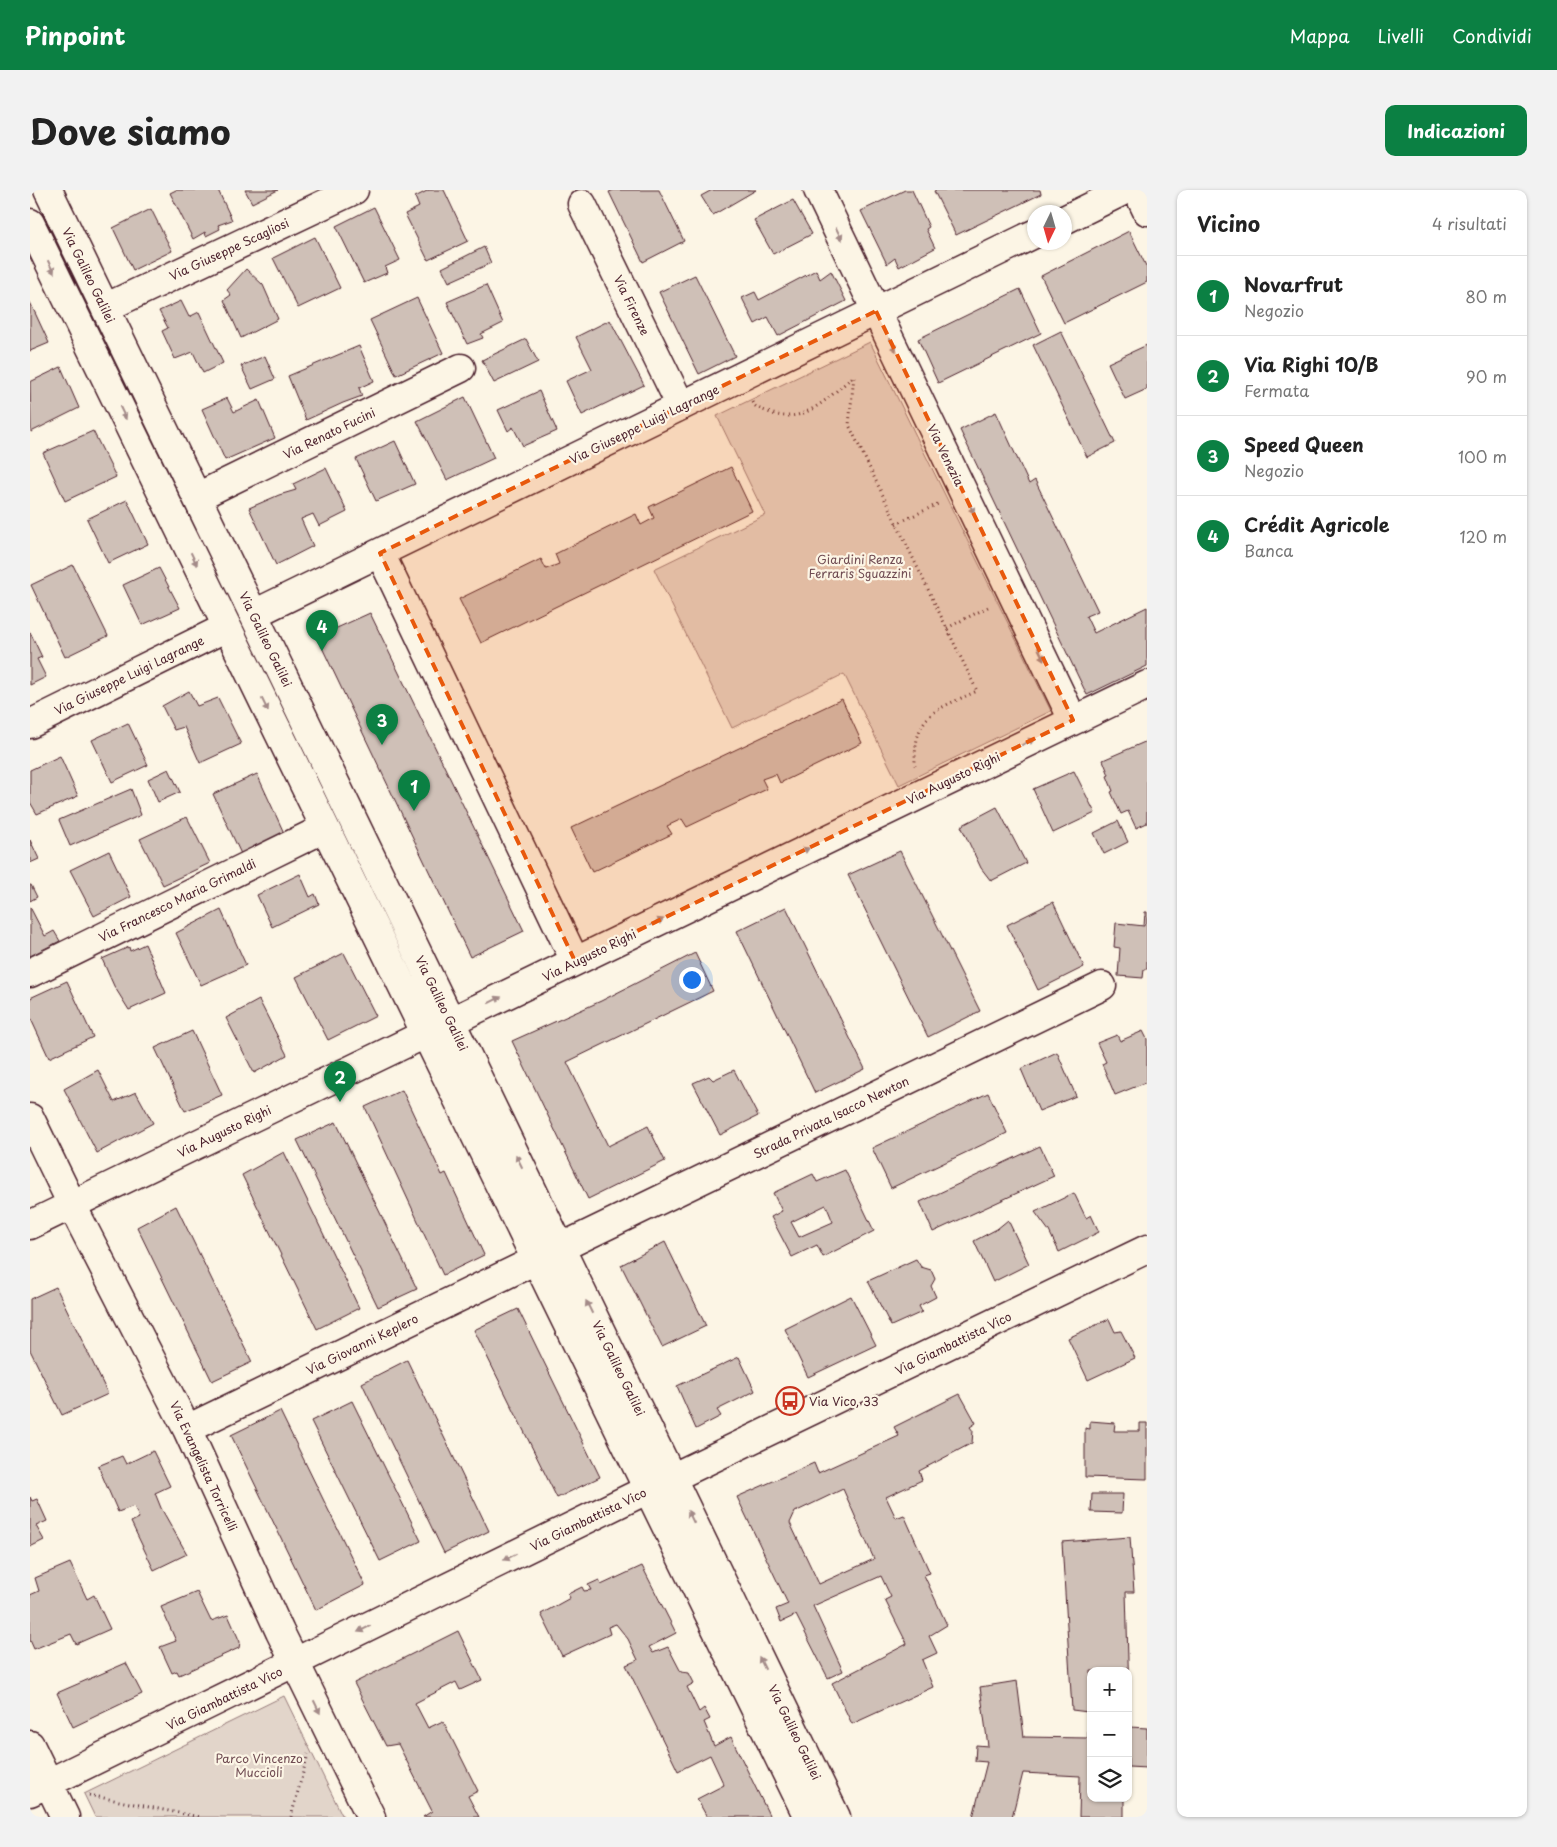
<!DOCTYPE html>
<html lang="it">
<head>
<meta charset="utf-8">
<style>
	:root { --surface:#fff; --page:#f2f2f2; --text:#222; --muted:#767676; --line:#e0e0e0; --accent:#0b8043 }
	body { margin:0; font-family:"Playpen Sans",sans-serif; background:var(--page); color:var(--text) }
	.controls { position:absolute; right:15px; bottom:15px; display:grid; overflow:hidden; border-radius:10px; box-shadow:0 1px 4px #0004 }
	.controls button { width:45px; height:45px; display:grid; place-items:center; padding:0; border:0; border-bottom:1px solid var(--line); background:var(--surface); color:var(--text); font:25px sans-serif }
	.compass { position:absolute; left:997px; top:15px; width:45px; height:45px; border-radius:50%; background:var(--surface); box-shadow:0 1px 4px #0004; rotate:185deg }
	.you { position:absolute; left:661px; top:789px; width:18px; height:18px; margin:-12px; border:4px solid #fff; border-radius:50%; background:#1a73e8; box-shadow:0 0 0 8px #1a73e833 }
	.badge { display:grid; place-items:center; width:32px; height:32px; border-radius:50%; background:var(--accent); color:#fff; font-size:16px; font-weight:700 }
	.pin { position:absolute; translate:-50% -41px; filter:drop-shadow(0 1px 2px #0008) }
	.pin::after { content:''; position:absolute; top:26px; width:18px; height:15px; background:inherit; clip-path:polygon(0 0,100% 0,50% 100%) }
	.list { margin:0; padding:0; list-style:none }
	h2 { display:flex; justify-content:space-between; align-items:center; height:65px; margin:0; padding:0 20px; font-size:21px }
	h2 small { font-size:16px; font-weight:400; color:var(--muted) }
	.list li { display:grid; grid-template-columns:32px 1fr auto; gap:15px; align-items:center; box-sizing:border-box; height:80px; padding:0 20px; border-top:1px solid var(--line) }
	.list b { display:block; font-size:19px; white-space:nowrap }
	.list p { margin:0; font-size:16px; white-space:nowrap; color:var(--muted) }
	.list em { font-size:16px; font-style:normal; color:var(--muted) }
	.icon { flex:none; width:28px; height:28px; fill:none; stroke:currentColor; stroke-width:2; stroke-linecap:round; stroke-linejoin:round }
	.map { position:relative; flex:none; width:1117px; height:1627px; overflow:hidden; border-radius:10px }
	header { display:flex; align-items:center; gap:30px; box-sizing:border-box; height:70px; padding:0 25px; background:var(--accent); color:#fff }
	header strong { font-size:24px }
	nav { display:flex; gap:28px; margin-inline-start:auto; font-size:18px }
	.intro { display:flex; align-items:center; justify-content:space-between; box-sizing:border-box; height:120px; padding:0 30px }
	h1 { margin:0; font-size:35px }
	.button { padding:12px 22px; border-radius:10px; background:var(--accent); color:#fff; font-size:18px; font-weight:700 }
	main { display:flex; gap:30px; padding:0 30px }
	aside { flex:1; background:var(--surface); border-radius:10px; box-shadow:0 1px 4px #0004 }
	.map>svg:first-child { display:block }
</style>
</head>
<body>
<header>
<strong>Pinpoint</strong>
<nav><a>Mappa</a><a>Livelli</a><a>Condividi</a></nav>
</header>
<div class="intro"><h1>Dove siamo</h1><a class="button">Indicazioni</a></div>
<main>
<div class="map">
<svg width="1117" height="1627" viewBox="0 0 1117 1627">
	<rect width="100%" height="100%" fill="#fcf5e5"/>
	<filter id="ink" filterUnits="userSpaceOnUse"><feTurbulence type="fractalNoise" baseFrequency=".02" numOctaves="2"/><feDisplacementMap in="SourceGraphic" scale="10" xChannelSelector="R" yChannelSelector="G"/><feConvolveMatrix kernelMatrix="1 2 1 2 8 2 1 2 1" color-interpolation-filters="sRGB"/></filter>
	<g filter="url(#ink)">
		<path fill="#e2d5ca" stroke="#967a7a" d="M840,152L1021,521L869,595L814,484L702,538L624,379L735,325L687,226Z
			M254,1506L313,1627H65L54,1604Z"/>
		<path fill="#cfc0b7" stroke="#4a1f2b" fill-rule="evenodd" d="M146,0H188L202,30L188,35L190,39L176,46L175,42L163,49L140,3Z
			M215,0H248L222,13Z
			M399,0H414L438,51L398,70L375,24L389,17L385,7Z
			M584,0H629L654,51L613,72L579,2Z
			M682,0H726L683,25L671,6Z
			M875,0H882L899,37L896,39L905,58L869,77L865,68L857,74L831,21Z
			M906,0H1010L1011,4L926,45L904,1Z
			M763,10L782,44L743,64L724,30Z
			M344,17L370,70L355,77L357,83L334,93L306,36Z
			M121,19L142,61L103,80L83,38Z
			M1099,41L1117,78V92L1034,133L1011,86Z
			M285,47L310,98L268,118L243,68Z
			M454,57L461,73L419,92L412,78Z
			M216,79L233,95L248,129L211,148L194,110L201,105L197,100Z
			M786,80L790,89L801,81L816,111L748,146L738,127L725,134L712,108L725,102L729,110Z
			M665,85L705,166L669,184L629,102Z
			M456,95L473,133L451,144L453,148L437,154L417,112Z
			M990,99L1011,143L908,193L888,149Z
			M387,108L413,163L366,185L340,130Z
			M151,111L159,127L169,122L193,173L173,183L163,162L145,169L132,141L138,138L129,121Z
			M0,112L19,153L0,161Z
			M580,130L614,195L552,225L536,191L562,179L546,147Z
			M1031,141L1085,253L1057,267L1003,155Z
			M496,149L508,172L464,193L452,170Z
			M1117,155V199L1095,209L1078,173Z
			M329,156L344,191L329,198L332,206L313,213L276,230L258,186Z
			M235,166L245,189L222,199L211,176Z
			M31,177L49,218L1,242L0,192Z
			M509,201L527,241L493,256L483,237L478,241L468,220Z
			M435,207L464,268L417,290L387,231Z
			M197,208L204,222L229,210L245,248L195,270L172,219Z
			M966,222L999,294L1005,290L1068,421L1056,426L1064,443L1117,417V476L1057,505L930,240Z
			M63,241L86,287L35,311L13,263Z
			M365,251L385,294L346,311L326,269Z
			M701,277L722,321L451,453L429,409L511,369L516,379L529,374L525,364L606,324L611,335L624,328L619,317Z
			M296,278L317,322L289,336L283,324L271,329L283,356L246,375L219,318L249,305L266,300L263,294Z
			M97,310L118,354L78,373L57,329Z
			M43,375L78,446L35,467L1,395Z
			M129,378L150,418L112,435L93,395Z
			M340,423L494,741L440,767L287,447Z
			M0,442L12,467L7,469L16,487L0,495Z
			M159,501L167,516L188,508L211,554L170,573L154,537L144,540L132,516Z
			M812,509L832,553L750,593L746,584L732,589L737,599L657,637L652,629L637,636L642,644L562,682L541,638Z
			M98,533L118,575L82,592L62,550Z
			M1117,551V633L1106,638L1098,621L1091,624L1081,602L1083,601L1077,586L1079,585L1073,570Z
			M30,566L48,606L7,624L0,612V580Z
			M139,579L150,602L128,612L118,589Z
			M1044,581L1065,623L1023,643L1003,599Z
			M227,584L254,643L211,664L183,604Z
			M101,599L111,625L40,656L29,630Z
			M967,617L996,673L961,691L951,678L931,636Z
			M157,627L180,673L133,695L110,649Z
			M1088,631L1098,652L1074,664L1064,643Z
			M0,650L9,669L0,673Z
			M79,661L101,707L64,726L40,680Z
			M870,661L950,821L898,847L818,685Z
			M270,684L280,707L285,704L289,714L242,737L227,705Z
			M0,695H1L7,707L0,711Z
			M1023,712L1054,777L1008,800L977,735Z
			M0,717L15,746L24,741L30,751L0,766Z
			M756,717L835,879L785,903L707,741Z
			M191,720L216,775L171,795L146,743Z
			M1115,722H1117V779H1114L1113,788L1088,786L1090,758L1084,757L1086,733L1114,736Z
			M115,754L136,803L99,820L84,796L72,769L99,757L100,761Z
			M314,763L346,826L298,850L266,787Z
			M665,763L683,801L537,872L578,956L618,936L635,971L558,1009L482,851L571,811Z
			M37,791L63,847L19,868L0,827V808Z
			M229,810L257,865L224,883L196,828Z
			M162,841L192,905L155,921L125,858Z
			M1113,841L1117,849V892L1085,905L1072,874L1076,872L1067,853L1087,845L1090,851Z
			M1027,862L1046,906L1009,921L991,879Z
			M68,880L84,912L106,902L123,933L67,963L34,899Z
			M704,880L728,926L690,945L663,893L679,886L683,890Z
			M372,900L412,985L416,983L454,1065L413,1085L335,917Z
			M958,903L977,943L861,998L842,958Z
			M306,932L387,1099L348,1117L267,950Z
			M1010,956L1024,986L903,1042L890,1012Z
			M254,962L329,1118L287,1139L212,985Z
			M815,980L844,1041L793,1067L787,1055L762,1067L741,1027L752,1021L743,1003L783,984L787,992ZM796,1015L803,1032L769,1047L761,1032Z
			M1044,1003L1056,1028L1061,1025L1069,1042L1029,1062L1019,1041L1005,1022Z
			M146,1016L222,1172L182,1191L107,1037Z
			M978,1030L999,1074L963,1092L944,1051L967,1039Z
			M635,1052L676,1136L632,1157L591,1075Z
			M886,1069L891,1077L901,1080L905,1089L901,1096L906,1107L889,1116L892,1122L861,1136L838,1091Z
			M26,1097L78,1204L32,1225L0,1160V1109Z
			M821,1106L846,1155L778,1187L755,1139Z
			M488,1119L570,1287L527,1308L444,1140Z
			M1079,1129L1085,1142L1091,1141L1105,1168L1058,1190L1038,1148Z
			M709,1167L725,1201L687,1220L691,1226L666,1239L647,1196Z
			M377,1170L459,1341L414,1363L332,1193Z
			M930,1204L946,1233L940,1237L943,1241L942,1253L889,1281L892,1290L856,1307L866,1328L874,1325L900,1383L894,1385L917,1435L899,1446L907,1463L892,1470L903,1497L822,1534L802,1493L877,1454L855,1410L861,1407L851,1386L783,1416L813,1481L798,1488L766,1425L751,1432L746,1419L758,1414L707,1307L784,1273L788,1283L869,1246L864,1237ZM813,1299L844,1369L789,1394L760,1333L765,1322Z
			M322,1211L391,1351L350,1371L281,1231Z
			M250,1221L335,1395L286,1420L201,1245Z
			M1060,1231L1085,1233L1084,1241H1110V1233H1117V1289L1055,1287V1238L1060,1239Z
			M123,1261L140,1296L125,1303L131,1318L157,1364L124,1380L101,1332L109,1328L104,1316L88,1322L68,1276L92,1266L96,1274Z
			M1062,1304H1093L1092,1323L1061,1322Z
			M0,1307L2,1311L7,1309L17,1331L6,1336L14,1350L0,1357Z
			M1100,1347L1104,1402H1096L1100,1537L1117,1538V1578L1098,1577V1481H1061V1608H1094V1627H1049L1050,1586L993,1583L982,1627H943L957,1572L945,1571L946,1555L958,1556L950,1497L987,1491L994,1547L1058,1548V1522L1042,1520L1032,1352Z
			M40,1373L57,1409L64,1405L80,1439L46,1454L41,1444L4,1459L0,1450V1405L9,1401L5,1388Z
			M612,1376L646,1443L619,1457L623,1463L638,1457L651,1482L659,1483L664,1493L657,1497L669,1522L674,1518L680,1529L674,1532L684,1556L701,1547L740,1627H677L667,1609L694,1595L680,1565L648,1581L596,1475L608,1470L598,1449L586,1434L578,1437L580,1444L532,1466L511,1424L540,1408L538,1404L552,1397L554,1401L561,1400L558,1395L569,1390L571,1395Z
			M167,1402L181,1431L198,1425L210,1452L209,1458L149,1485L147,1481L142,1483L130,1457L146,1451L131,1417Z
			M428,1441L452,1490L430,1500L426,1492L385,1513L398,1538L413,1531L448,1601L438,1606L449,1627H393L402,1621L368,1554L356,1556L324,1493Z
			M96,1473L112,1504L43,1537L27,1503Z"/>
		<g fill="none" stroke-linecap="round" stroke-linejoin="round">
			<defs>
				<path id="minor" d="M18,0L806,1627
					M788,0L1043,530
					M1107,0L1117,21
					M552,14L651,216
					M1034,30L1095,0
					M0,33L778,1627
					M75,118L324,0
					M167,307L431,178
					M350,363L545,771
					M224,424L1004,44
					M0,534L197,437
					M0,783L295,638
					M0,928L51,1033L157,1239L250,1442L341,1627
					M0,1035L1117,495
					M530,1058L1072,796
					M157,1239L506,1070
					M0,1555L35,1627
					M0,1602L600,1308L1117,1059"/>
			</defs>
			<use href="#minor" stroke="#4a1f2b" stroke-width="31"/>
			<path stroke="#4a1f2b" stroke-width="3" stroke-dasharray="1 4" stroke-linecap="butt" d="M722,212C725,218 731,219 738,222C774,237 798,207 824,186L819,235L947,501C904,521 884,523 885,576
				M866,334L908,314
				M917,438L958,417
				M59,1605L169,1627
				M261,1627L278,1564"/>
			<use href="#minor" stroke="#fcf5e5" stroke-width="28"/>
		</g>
		<defs><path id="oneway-solid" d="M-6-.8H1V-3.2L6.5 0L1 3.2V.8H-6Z" transform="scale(1.25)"/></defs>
		<g fill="#a38a88">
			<use href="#oneway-solid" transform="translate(809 44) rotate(64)"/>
			<use href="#oneway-solid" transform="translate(21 77) rotate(64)"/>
			<use href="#oneway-solid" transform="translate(863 155) rotate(64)"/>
			<use href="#oneway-solid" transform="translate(93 223) rotate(64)"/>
			<use href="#oneway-solid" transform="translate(941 317) rotate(64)"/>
			<use href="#oneway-solid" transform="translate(164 369) rotate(64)"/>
			<use href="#oneway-solid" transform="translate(1011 464) rotate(64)"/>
			<use href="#oneway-solid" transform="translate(235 515) rotate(64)"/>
			<use href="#oneway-solid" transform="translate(998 552) rotate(-26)"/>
			<use href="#oneway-solid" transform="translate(773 661) rotate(-26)"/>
			<use href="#oneway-solid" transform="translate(627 732) rotate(-26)"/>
			<use href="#oneway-solid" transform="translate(465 810) rotate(-26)"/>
			<use href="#oneway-solid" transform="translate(489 971) rotate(-116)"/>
			<use href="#oneway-solid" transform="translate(559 1117) rotate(-116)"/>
			<use href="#oneway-solid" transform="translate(661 1327) rotate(-116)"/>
			<use href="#oneway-solid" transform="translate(480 1367) rotate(154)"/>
			<use href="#oneway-solid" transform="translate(334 1439) rotate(154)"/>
			<use href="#oneway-solid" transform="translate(732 1473) rotate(-116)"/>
			<use href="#oneway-solid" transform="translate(287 1517) rotate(64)"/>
		</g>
	</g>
	<path fill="#e8590c" fill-opacity="0.2" stroke="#e8590c" stroke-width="4" stroke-dasharray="10 6" stroke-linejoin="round" d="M846,121L1043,530L545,771L350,363Z"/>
	<defs>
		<symbol id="bus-ring" viewBox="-11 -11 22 22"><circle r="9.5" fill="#fcf5e5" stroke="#c8321e" stroke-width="1.5"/><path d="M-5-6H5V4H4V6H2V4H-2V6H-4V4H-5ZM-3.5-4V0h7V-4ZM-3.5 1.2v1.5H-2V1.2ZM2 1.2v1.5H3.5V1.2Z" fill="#c8321e"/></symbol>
	</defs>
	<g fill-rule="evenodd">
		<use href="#bus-ring" x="744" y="1195" width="32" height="32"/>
	</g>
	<g text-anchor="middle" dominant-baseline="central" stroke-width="4.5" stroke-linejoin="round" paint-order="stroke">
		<g font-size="12" fill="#4a1f2b" stroke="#fcf5e5">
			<text transform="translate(199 59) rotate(-25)">Via Giuseppe Scagliosi</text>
			<text transform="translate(59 85) rotate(64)">Via Galileo Galilei</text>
			<text transform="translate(602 115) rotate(64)">Via Firenze</text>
			<text transform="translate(614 234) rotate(-26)">Via Giuseppe Luigi Lagrange</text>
			<text transform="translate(299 243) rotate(-26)">Via Renato Fucini</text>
			<text transform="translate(916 265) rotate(64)">Via Venezia</text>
			<text transform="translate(236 449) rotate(64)">Via Galileo Galilei</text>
			<text transform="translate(99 485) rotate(-26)">Via Giuseppe Luigi Lagrange</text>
			<text transform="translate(923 588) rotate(-26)">Via Augusto Righi</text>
			<text transform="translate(147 710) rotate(-26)">Via Francesco Maria Grimaldi</text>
			<text transform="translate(559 765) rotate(-26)">Via Augusto Righi</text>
			<text transform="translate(412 813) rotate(64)">Via Galileo Galilei</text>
			<text transform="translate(801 927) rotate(-26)">Strada Privata Isacco Newton</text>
			<text transform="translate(194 941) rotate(-26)">Via Augusto Righi</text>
			<text transform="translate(923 1153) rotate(-26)">Via Giambattista Vico</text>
			<text transform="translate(332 1154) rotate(-26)">Via Giovanni Keplero</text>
			<text transform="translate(589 1178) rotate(64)">Via Galileo Galilei</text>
			<text transform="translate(174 1276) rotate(65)">Via Evangelista Torricelli</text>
			<text transform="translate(558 1329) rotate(-26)">Via Giambattista Vico</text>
			<text transform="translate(194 1508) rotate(-26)">Via Giambattista Vico</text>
			<text transform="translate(765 1542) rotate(64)">Via Galileo Galilei</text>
		</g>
		<g font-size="12" fill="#704c53" stroke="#fcf5e5">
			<text x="830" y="369">Giardini Renza<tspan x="830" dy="14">Ferraris Sguazzini</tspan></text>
			<text x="229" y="1568">Parco Vincenzo<tspan x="229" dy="14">Muccioli</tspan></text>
		</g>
		<g font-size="12" fill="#4a1f2b" stroke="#fcf5e5" text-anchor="start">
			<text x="779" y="1211">Via Vico, 33</text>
		</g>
	</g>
</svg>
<div class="controls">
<button>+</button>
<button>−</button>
<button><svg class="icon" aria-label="layers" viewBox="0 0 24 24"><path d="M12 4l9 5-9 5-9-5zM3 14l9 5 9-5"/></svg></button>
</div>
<svg class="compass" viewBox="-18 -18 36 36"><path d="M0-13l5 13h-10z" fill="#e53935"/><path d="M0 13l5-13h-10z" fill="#767676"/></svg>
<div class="you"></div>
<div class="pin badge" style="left:384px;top:621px">1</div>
<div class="pin badge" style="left:310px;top:912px">2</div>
<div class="pin badge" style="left:352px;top:555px">3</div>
<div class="pin badge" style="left:292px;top:461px">4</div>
</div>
<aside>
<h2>Vicino<small>4 risultati</small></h2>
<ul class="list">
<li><span class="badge">1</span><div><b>Novarfrut</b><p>Negozio</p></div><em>80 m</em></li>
<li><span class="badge">2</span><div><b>Via Righi 10/B</b><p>Fermata</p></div><em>90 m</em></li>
<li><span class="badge">3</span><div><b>Speed Queen</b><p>Negozio</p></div><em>100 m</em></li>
<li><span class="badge">4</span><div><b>Crédit Agricole</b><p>Banca</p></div><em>120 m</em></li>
</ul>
</aside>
</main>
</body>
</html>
